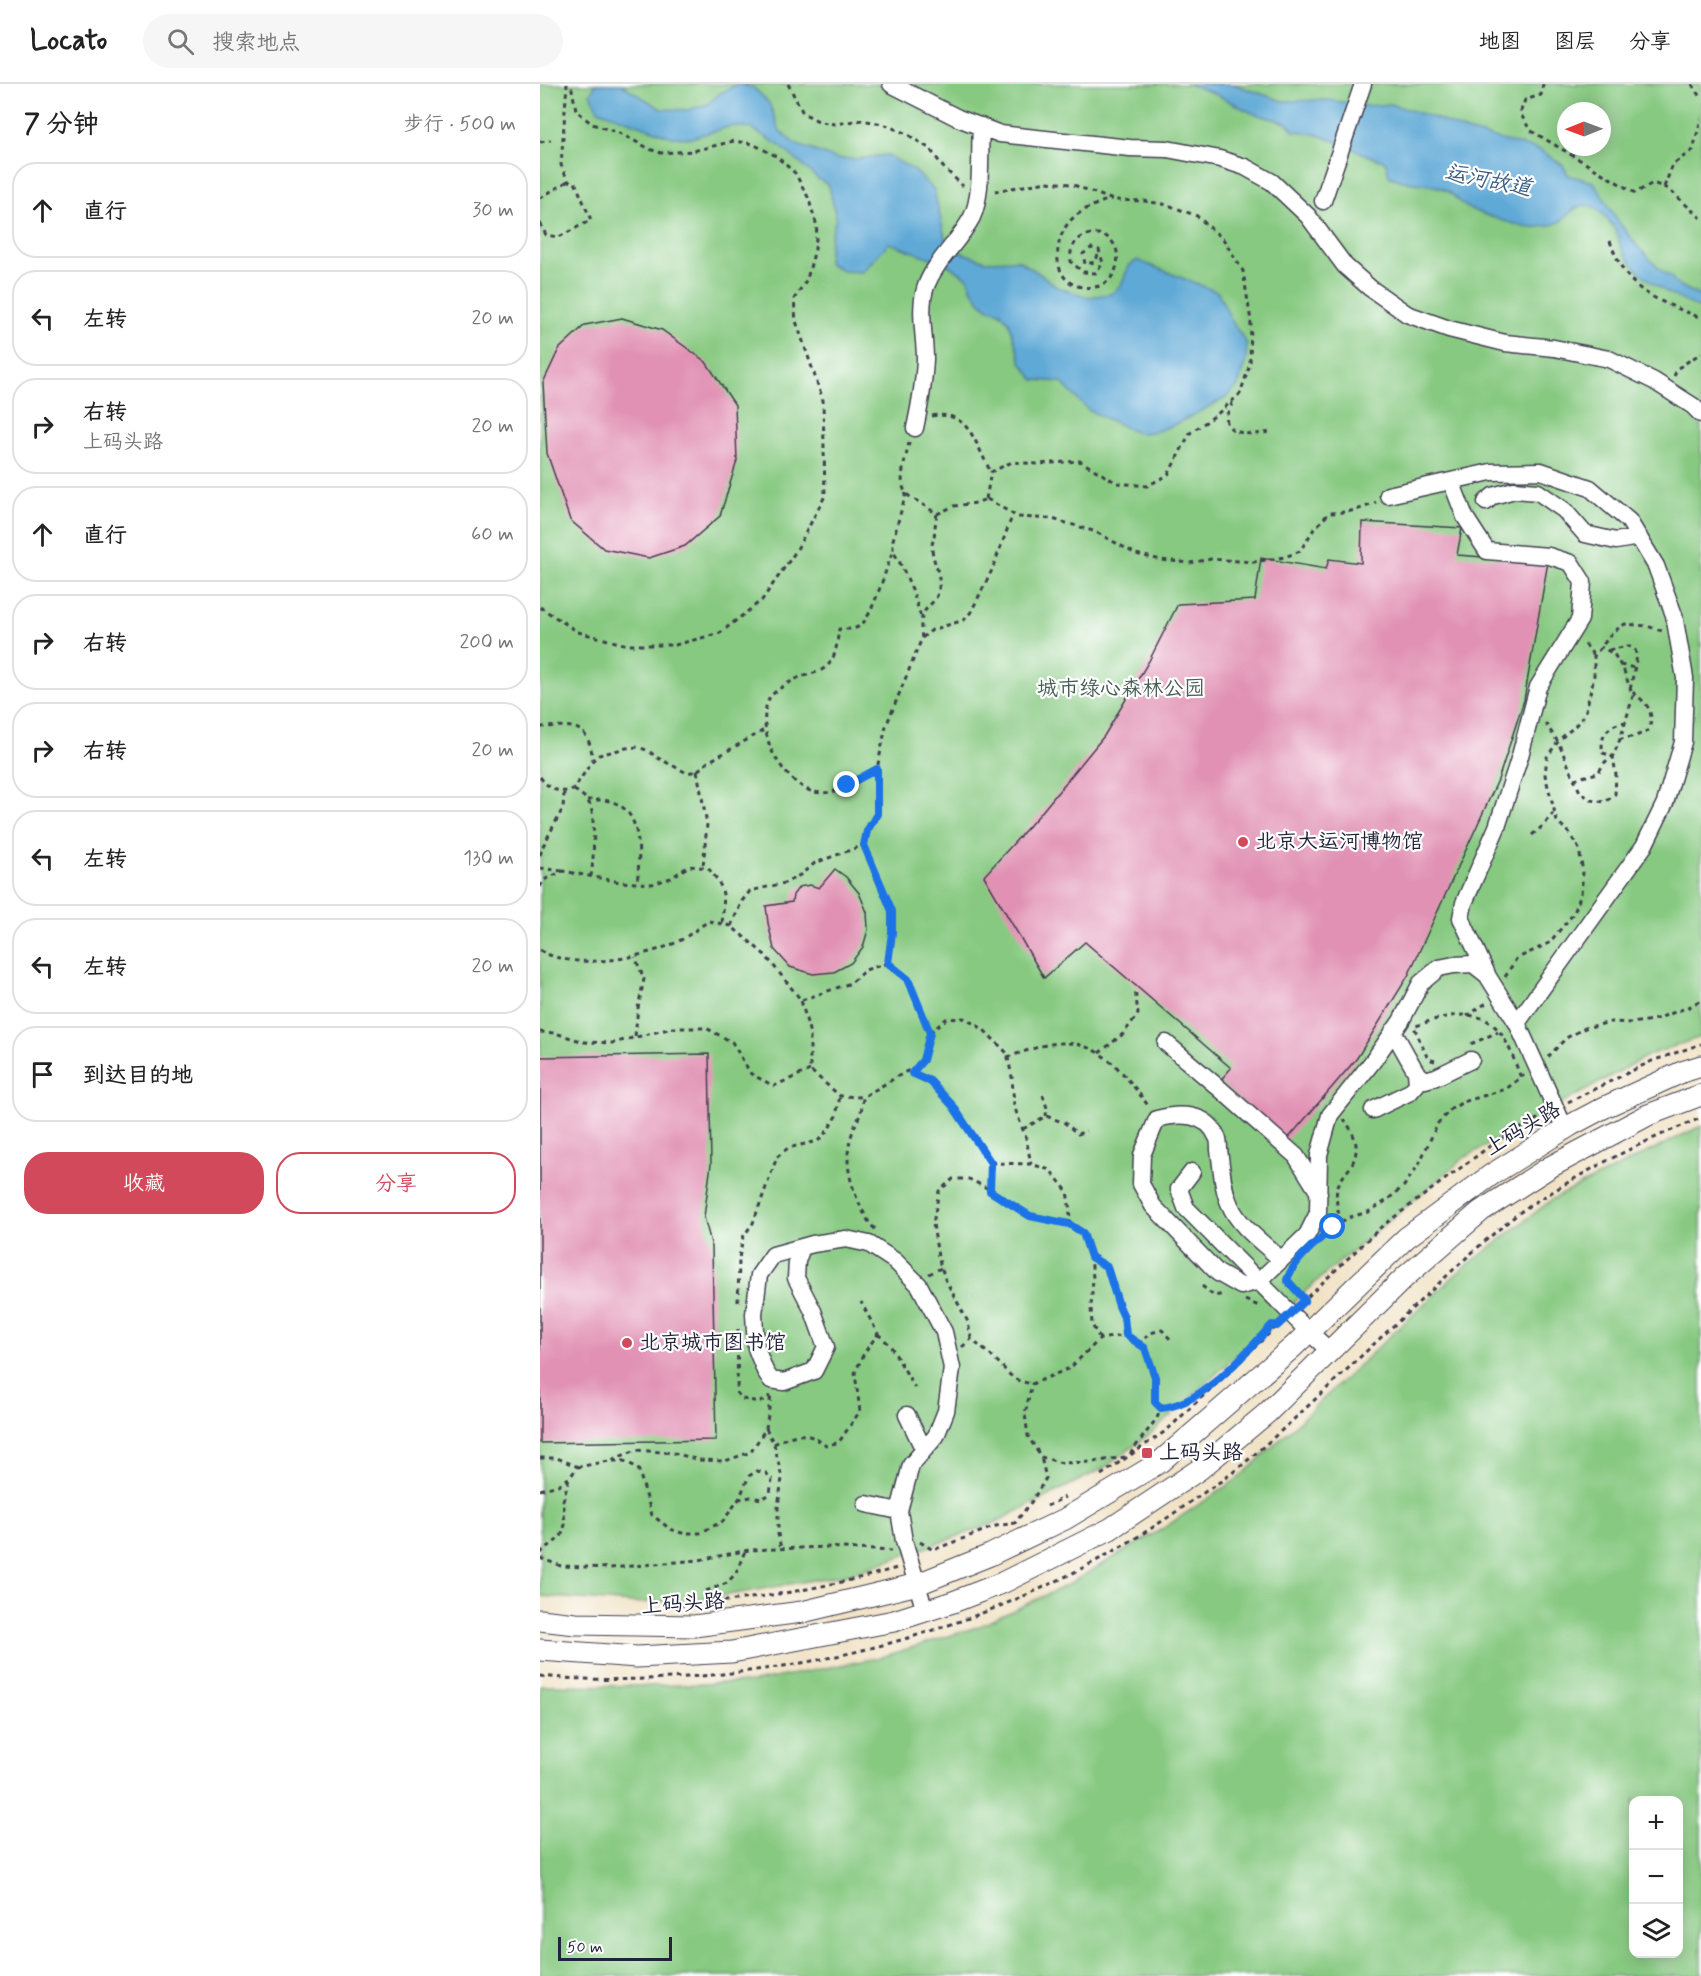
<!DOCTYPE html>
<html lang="zh">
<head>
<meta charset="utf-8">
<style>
	:root { --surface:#fff; --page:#f6f6f6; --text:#222; --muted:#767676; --line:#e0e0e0; --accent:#d1495b }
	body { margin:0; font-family:Mynerve,"LXGW WenKai TC",sans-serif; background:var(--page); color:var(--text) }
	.controls { position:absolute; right:18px; bottom:18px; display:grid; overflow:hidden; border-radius:12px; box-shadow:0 3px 15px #0003 }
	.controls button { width:54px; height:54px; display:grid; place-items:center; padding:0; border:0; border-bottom:2px solid var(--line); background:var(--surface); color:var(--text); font:30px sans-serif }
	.compass { position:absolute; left:1017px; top:18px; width:54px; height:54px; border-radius:50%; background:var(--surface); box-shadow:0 3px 15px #0003; rotate:269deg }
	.scale { position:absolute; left:18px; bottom:15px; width:114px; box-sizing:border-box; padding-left:6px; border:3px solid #22223b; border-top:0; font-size:16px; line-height:21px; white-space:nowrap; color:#22223b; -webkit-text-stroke:4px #fff; paint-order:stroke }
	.stop { position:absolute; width:18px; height:18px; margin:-14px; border:4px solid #1a73e8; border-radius:50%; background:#fff }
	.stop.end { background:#1a73e8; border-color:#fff; box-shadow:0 2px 6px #0008 }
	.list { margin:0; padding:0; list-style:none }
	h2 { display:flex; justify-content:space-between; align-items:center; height:78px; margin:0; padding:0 24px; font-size:26px }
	h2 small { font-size:20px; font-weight:400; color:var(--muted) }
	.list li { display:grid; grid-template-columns:39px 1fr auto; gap:18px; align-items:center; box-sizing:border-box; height:96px; margin:0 12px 12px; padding:0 12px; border:2px solid var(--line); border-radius:24px }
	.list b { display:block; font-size:22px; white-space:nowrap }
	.list p { margin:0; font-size:20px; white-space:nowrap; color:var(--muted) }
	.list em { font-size:20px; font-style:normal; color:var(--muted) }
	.actions { display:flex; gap:12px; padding:18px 24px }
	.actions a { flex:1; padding:14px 0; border:2px solid var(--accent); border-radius:24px; text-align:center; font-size:21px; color:var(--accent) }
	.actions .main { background:var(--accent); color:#fff }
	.icon { flex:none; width:33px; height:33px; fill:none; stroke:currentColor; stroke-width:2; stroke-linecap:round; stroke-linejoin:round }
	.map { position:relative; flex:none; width:1161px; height:1892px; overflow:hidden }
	header { display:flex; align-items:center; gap:36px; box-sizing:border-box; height:84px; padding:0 30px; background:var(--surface); border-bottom:2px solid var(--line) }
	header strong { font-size:28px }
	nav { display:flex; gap:33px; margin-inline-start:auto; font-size:21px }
	.search { width:420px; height:54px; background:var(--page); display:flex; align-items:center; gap:15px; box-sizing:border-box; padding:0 21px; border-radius:33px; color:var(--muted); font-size:22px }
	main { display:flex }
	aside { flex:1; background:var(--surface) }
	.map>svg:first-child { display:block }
</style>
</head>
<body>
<header>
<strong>Locato</strong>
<div class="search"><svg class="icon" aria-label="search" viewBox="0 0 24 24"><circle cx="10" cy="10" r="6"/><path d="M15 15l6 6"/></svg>搜索地点</div>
<nav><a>地图</a><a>图层</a><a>分享</a></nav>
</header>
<main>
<aside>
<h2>7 分钟<small>步行 · 500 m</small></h2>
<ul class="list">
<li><svg class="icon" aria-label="ahead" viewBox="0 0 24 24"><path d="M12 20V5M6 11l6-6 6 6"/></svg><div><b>直行</b></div><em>30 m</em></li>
<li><svg class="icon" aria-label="left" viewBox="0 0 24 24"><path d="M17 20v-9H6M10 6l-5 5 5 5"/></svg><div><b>左转</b></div><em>20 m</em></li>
<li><svg class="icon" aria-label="right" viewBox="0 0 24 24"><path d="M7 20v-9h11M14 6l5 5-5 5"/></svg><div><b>右转</b><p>上码头路</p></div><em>20 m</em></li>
<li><svg class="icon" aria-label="ahead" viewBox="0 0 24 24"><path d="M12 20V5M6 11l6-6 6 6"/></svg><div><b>直行</b></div><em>60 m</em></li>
<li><svg class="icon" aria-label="right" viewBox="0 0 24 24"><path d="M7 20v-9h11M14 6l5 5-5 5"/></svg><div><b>右转</b></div><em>200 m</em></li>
<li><svg class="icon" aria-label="right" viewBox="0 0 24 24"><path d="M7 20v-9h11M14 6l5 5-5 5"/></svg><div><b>右转</b></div><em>20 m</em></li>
<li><svg class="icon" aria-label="left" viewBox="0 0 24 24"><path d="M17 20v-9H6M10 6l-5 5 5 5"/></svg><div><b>左转</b></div><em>130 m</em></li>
<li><svg class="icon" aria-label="left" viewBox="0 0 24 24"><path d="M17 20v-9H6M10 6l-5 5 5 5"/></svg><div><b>左转</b></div><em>20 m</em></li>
<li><svg class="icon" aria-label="arrive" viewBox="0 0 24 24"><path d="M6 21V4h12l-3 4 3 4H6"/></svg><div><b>到达目的地</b></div></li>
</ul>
<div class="actions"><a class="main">收藏</a><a>分享</a></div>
</aside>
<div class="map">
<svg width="1161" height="1892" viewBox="0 0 1161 1892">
	<rect width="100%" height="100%" fill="#fff"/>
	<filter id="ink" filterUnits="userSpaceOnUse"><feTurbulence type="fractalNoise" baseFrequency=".0167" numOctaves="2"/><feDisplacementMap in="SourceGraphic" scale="12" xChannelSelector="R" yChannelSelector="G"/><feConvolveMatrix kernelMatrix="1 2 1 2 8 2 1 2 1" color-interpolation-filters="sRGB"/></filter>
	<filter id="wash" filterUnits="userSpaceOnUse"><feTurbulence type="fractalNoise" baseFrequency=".008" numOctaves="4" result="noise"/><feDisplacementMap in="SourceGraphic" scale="24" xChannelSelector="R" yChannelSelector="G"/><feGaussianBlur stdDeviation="1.35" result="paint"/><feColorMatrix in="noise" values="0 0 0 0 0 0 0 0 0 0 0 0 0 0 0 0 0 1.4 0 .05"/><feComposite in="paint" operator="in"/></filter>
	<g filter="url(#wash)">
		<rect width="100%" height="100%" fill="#f0e1c3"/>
		<path fill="#87c981" stroke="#54765e" stroke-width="1.5" fill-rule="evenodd" d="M0,0H1161V953L1109,971L924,1074L778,1196L614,1347L564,1384L450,1441L313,1489L160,1516L92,1519L0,1512ZM1026,27H1062V63H1026Z
			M1161,1042V1892H0V1601L108,1602L214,1598L342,1573L440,1542L527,1501L622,1445L700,1393L917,1189L1013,1115ZM1138,1716V1870H1094V1716Z"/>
		<path fill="#5ea9d6" stroke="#406688" stroke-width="1.5" d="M56,0H81L121,25L148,26L168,20L180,9L198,0L214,4L229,19L240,47L255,60L297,75H316L347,71L374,86L394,106L405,154L417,167L446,177L478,176L499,189L517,203L548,213L571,210L580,203L589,182L597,176L678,208L691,236L707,260L706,276L698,302L684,315L636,340L615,348L597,349L548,326L521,298L494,296L481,278L469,238L460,228L447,224L439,216L431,204L428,194L408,181L391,174L349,159L322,188L304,187L288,179L290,156L296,134L289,101L278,95L240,62L211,44L192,42L151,54L132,53L58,26L50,10Z
			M648,0H692L743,17L789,16L827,22L851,20L895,34L926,47L1000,66L1023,81L1028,91L1054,98L1078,137L1098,163L1123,188L1132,193L1135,199L1161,213V225C1132,213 1097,194 1082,165C1079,160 1079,153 1076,147C1074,142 1057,123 1052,122C1038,118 1030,129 1021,137C1016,141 1005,142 999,143C982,145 944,131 928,124C918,118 911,106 898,103C880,98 867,101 849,92L846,78C815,69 786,48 754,47L747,39L712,29L673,9Z"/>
		<g id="blocks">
			<path fill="#e192b4" d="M82,234L122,246L166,278L195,321L197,377L180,432L145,462L109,474L64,465L30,436L7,369L3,299L19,265L45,241Z
				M822,438L922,444L917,471L1008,478L984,616L958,696L868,892L817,974L746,1057L679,998L691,984L545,858L504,894L444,792L500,730L564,652L609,577L638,520L715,516L721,474L786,485L789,475L821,479Z
				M295,785L306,793L319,809L327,828L328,846L323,863L311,879L294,888L273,890L250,883L234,865L228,839L226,822L252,818L253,811L259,803L270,801L279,804Z
				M169,970L171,1080L164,1133L172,1163L176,1356L0,1359V973Z"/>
		</g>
	</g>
	<g filter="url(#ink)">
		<use href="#blocks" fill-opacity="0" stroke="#413f4f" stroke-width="1.5"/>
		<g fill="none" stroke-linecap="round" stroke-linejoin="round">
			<defs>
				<path id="minor" d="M351,0L418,34L460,50L590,64L627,65L680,75L705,83L732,98L768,132L805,182L830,204L867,230L909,245L965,259L1014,264L1069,275L1114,297L1153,322L1161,330
					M783,117L823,0
					M375,344C380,321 384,299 385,275C385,252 378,225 386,202C396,176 419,158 432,133C443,110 439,69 441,42
					M911,397L925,433L947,467L1009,472L1031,479L1043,498L1040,535L998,603L980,672L957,743L924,819L921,834L947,890
					M848,411L951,388L1001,387L1050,404L1089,437L1116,482L1134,531L1145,594L1143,658L1125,719L1104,762L977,939L1025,1045
					M946,418L953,412L974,406L998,408L1024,426L1045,450L1076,457L1099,453
					M853,947L876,988L885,996L896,993L931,976
					M626,959L679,1004L756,1072L779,1109
					M833,1026L870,1008L877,1000L876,988
					M652,1088L639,1105L646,1124L769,1248L791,1268
					M262,1163L257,1177L256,1194L273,1227L286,1263L274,1287L244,1298L231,1296L225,1287L216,1264L214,1230L219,1191L233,1171L273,1160L306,1155L329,1160L355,1177L379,1201L404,1248L412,1284L406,1327L396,1352L371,1381L359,1427
					M741,1176C724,1159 700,1144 690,1121C682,1104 682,1085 679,1066C679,1062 679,1056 677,1053C667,1028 638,1029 617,1035L602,1071L601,1100L613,1122L678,1189L701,1202L719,1197L767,1151L778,1129L779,1071L790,1031L833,977L861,937L881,899L899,884L914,881L933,880L947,891L977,939
					M367,1331L384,1366
					M326,1420L359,1427L364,1457L385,1527"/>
				<path id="major" d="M0,1536L36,1540L154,1542L262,1528L378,1500L450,1471L525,1435L620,1378L753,1263L866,1154L951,1091L1031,1041L1065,1023L1142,988L1161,982
					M0,1566L97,1573L192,1568L354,1537L413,1518L462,1499L570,1445L660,1385L727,1329L865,1193L941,1127L1010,1083L1108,1031L1161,1011"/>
			</defs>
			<use href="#minor" stroke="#413f4f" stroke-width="19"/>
			<use href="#major" stroke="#413f4f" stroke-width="23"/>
			<path stroke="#413f4f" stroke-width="3" stroke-dasharray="4.5 4.5" stroke-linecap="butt" d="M248,0L263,29L280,38L295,40L322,36L343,40L367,50L390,65L403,83L423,102
				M1003,0L1001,11L985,16L980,29L990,46L1095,109L1113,99L1128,105L1161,134
				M1152,0L1161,15
				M0,58L11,56
				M1124,103L1133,80L1153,66L1161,35
				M0,114L28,97
				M0,139L6,151L19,153L51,136L35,98L28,97L21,81L27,0
				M1070,157C1088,210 1114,214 1161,234
				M558,171L555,178L545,180L543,170L551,164L559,166L563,179L556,189L543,188L531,178C531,175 530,168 532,165C536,151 555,146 567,153C582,163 580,186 568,197C561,204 547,205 538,202C510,194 514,153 531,136C541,126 554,121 567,116
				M1134,292L1138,284L1161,269
				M692,318C692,323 688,327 687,331C682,354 721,351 733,347
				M392,332C430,325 436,363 451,388
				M369,358C367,374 353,404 372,414C382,420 387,423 397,430L414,422L436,419L446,415
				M366,409L353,456V467L360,479L372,505L381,533
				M446,415L451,388L472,378L497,380L540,377L577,399L607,402L628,391L650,349L676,331L700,310L710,280L711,237L703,187L683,155L657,132L628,121L604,117L573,116L531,100L507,98L455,107
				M447,415L478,433L512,435L537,442L556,448L596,470L621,476L650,479L671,475L713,478L745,473L760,467L774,445L789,429C806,429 821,426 836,418
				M0,523L38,548L87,561H135L180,549L222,516L256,467L285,412L283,316L256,237L254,215L267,195L275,165L277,142L268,113L255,89L236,72L213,60L194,57L153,67L121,69L112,66L79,49L52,40L36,26L31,0
				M382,554C376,518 397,525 399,504C401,488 392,477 392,463C392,459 393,457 394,454C395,446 395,438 397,430
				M1045,560L1054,572
				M1069,566L1088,562L1095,566L1097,572L1090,606C1106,619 1115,625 1109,646L1096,652L1081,655
				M1080,581L1095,584
				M1005,639L1018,658L1040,708L1051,716L1065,718L1075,710L1076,691L1073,672L1081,653L1093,612L1084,587L1074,570L1061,563
				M0,643C33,642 48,637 53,676
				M337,685C319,696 296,713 274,708C258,704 242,686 234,671C226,657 220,629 230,613C234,607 253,596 260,593C269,590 283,588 289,580C297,571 297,556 299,545C306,545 316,546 321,541C333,531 346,484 353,467
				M157,687L167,740L163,783
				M0,693C9,705 19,710 33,706L53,676L59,671L86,664L98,663L109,667L116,673L147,689L157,687L168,678L226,645
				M1034,695L1058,689L1065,678L1073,672L1063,669C1059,652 1068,640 1086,638
				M34,706C41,710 48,715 51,723C55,740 54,774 51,792
				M47,716C58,716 70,715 79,721C102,733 100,776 97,799
				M992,751L1004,741L1013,729
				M0,771L3,762L23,724L24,709
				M0,784L22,787
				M0,803L4,796L23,787L80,798L112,800L131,794L149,782L168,784C187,806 184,812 182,840
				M191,842L202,817L210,807L245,799L260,791L275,779L324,761
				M0,866C33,888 105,874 139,857C149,852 159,843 169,837L191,842L210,858L225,871L261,916L270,950V986L300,1012L323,1013
				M348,879L352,849V827L324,761L327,747L337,730V685L346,642L382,554L392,546L424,536L431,528L452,486L473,430
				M965,893L976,875L1009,859L1034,829L1041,810L1043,788L1039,765L1030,750L1017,737L1005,691L1007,673L1019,656L1035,642L1045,630L1054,593V572L1073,548L1085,540L1107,542L1122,547
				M262,916L311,899L325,886L348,879L367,895L390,949
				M927,932L948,918
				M0,948L15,949L44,958L73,959L132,944H166L192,958L211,990L234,1002L270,986
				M95,952L98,924L104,895L95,873
				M931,960L958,948
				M559,969L583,950L598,930L595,905
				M467,973C485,968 504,959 522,959C563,958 588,994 609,1023
				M1008,973L1026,954L1045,944L1071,938L1091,939L1113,936L1149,923L1161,916
				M895,977L888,975L874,943C895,934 932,923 952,940C967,952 974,976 981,994
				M372,989L383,976L390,949L406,935L424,934L443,945L467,969L472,993L474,1022L486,1054L491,1080
				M503,1011L507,1024L506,1032
				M1028,1018L1112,977L1161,960
				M483,1045L506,1032L525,1039L538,1050L546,1047
				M451,1079L491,1080L510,1086L527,1107L530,1127L529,1140
				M801,1138C798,1128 795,1115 797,1105C800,1094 807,1089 812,1080C821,1063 814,1049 804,1035
				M335,1145C328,1139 324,1129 320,1121C310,1100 304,1076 311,1053C316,1035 322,1034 323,1013L367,987L390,997L413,1022L451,1079L450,1107
				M787,1149L807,1134L828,1128L846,1117L864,1102L879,1080L898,1039L911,1025L923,1018L966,1005L984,991
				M551,1172L567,1183L579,1222L584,1233L586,1251
				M389,1190L401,1184
				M749,1191L748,1196L765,1216
				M662,1202L674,1212L685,1210
				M705,1216L721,1223
				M198,1218L199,1174L203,1153L213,1139L237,1073L248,1064L278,1057L288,1046L296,1032L300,1012
				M761,1219L841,1143L950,1062L1004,1031
				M198,1245L197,1309L202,1315L220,1318L230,1312
				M338,1250L350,1261L375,1304
				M431,1255L428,1238L405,1195L398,1173L393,1140L399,1107L413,1095H429L447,1104L490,1132L529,1140L543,1149L551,1172L553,1194L551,1223L552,1241L560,1255
				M599,1261L610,1249L622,1246L631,1256
				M422,1263L431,1255L455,1275L470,1291L479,1297L492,1300
				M226,1344L234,1360L242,1394L238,1423V1450L241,1465
				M234,1360C255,1349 267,1346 286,1362L299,1358L320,1327L315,1289L324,1269L338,1250L321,1218
				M590,1370L617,1334L621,1324
				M585,1373L553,1378L522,1379L501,1373L488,1352L485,1330L492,1300L530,1284L560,1255L586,1251L605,1265L615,1293V1318L621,1324C664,1320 703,1271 732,1241L737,1242
				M0,1374H17L38,1383
				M73,1377H84L98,1384L112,1431L130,1445L142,1449H160L183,1437L199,1415L209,1392L217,1387L226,1389L232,1395L230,1410L222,1415L211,1413L199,1415
				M561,1391L627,1346L739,1240
				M0,1406L18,1401L29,1394L38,1383L69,1377L96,1366L134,1369L159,1376L185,1377L211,1368L226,1344L231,1311
				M507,1422L525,1413
				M380,1458L393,1466L456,1442L475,1439L492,1417L506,1394L501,1373
				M0,1469L21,1453L25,1441L23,1417L29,1394
				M0,1474L21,1482L70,1484L159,1476L209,1466L286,1463L351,1467
				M166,1507L187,1499L196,1489L205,1467
				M130,1522C207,1517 282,1505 357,1484
				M0,1592C49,1597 97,1596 147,1593C325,1581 500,1524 646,1421C664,1408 684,1396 701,1382C762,1330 819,1273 878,1219C912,1187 946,1154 983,1126C994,1118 1006,1112 1017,1105C1063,1077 1111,1054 1161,1034"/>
			<use href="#minor" stroke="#fff" stroke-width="16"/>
			<use href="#major" stroke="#fff" stroke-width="21"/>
		</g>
	</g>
	<g fill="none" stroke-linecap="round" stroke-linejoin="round" filter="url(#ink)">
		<path stroke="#1a73e8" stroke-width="8" d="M307,701L337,685V730L327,747L324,761L352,827V849L348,879L368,895L390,949L383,976L372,989L390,997L413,1022L451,1079L450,1107L490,1132L529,1140L543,1149L551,1173L567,1183L579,1222L584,1233L586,1251L605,1264L615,1293V1318L621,1324C664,1320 703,1271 732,1241L737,1242L765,1216L747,1196C754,1175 777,1158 793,1143"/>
	</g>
	<g fill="#d1495b" stroke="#fff" stroke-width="2">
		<circle cx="703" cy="758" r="6"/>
		<circle cx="87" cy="1259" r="6"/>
		<rect x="601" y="1363" width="12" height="12" rx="3"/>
	</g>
	<g text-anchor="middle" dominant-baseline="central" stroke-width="4.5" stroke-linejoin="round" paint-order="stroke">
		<g font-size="21" fill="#455c54" stroke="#fff">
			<text x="581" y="605">城市绿心森林公园</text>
		</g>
		<g font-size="21" fill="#22223b" stroke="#fff" text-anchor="start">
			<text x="715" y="758">北京大运河博物馆</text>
			<text x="99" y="1259">北京城市图书馆</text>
			<text x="619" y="1369">上码头路</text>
		</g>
		<g font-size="21" fill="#22223b" stroke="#fff">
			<text transform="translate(983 1045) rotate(-31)">上码头路</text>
			<text transform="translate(143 1520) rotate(-4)">上码头路</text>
		</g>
		<g font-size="22" font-style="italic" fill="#3d5f81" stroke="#fff">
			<text transform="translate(948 97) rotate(11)">运河故道</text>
		</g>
	</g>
</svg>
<div class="controls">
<button>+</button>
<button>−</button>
<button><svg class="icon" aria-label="layers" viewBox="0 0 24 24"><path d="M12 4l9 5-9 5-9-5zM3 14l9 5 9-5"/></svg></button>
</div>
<svg class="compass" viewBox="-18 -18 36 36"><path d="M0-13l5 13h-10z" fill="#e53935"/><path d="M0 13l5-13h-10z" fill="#767676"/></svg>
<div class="scale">50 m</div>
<div class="stop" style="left:793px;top:1143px"></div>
<div class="stop end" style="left:307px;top:701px"></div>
</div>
</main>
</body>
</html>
